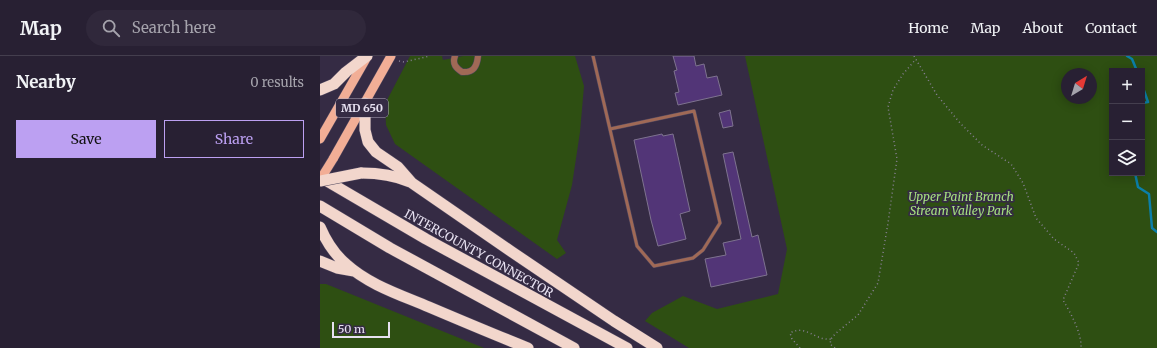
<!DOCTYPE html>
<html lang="en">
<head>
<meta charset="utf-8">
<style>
	:root { --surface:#282033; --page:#30283b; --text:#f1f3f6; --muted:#a5a3ac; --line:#443e4e; --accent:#bca0f2 }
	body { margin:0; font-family:Merriweather,serif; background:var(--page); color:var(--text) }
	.controls { position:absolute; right:12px; top:12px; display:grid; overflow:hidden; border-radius:0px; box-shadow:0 2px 10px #0003 }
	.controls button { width:36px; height:36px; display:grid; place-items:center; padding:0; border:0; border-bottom:1px solid var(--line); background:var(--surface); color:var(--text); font:20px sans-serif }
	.compass { position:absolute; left:741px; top:12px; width:36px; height:36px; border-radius:50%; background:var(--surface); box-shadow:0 2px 10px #0003; rotate:38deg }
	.scale { position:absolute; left:12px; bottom:10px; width:58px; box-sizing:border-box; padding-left:4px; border:2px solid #e7e1f1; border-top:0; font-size:11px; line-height:14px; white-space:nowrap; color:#e7e1f1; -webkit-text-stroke:3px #352b44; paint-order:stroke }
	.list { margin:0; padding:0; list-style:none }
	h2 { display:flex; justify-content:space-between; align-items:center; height:52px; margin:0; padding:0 16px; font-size:17px }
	h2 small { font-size:13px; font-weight:400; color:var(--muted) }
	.actions { display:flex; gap:8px; padding:12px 16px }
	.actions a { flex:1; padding:9px 0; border:1px solid var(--accent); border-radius:0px; text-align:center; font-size:14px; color:var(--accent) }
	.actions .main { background:var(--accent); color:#111 }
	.icon { flex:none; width:22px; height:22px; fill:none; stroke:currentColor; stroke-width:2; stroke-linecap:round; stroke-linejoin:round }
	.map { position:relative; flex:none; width:837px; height:292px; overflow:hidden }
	header { display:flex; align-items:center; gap:24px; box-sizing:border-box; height:56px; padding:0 20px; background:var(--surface); border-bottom:1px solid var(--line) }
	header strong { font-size:19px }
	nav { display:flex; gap:22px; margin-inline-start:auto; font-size:14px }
	.search { width:280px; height:36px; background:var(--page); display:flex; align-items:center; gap:10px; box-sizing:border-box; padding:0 14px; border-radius:22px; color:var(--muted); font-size:15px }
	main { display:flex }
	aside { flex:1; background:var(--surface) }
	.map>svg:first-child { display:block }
</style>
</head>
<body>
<header>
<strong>Map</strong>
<div class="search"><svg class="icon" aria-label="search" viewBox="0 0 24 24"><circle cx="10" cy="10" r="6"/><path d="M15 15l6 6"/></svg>Search here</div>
<nav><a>Home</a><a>Map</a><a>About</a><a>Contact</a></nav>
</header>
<main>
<aside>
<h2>Nearby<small>0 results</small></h2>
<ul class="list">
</ul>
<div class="actions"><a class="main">Save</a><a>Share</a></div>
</aside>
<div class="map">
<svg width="837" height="292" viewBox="0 0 837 292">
	<rect width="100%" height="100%" fill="#352b44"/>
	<path fill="#2e4f12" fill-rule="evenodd" d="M90,0H122L123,4L143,0H255L264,30L260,76L252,129L237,184L246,197L237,203L75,88L66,69L65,48Z
		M425,0H837V292H369L325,265L332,257L363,240L397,253L458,238L467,193ZM792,15H822V117H792ZM747,18H771V42H747Z
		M0,228H6L164,292H0Z"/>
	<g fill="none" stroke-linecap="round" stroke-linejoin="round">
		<path stroke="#0b7fa9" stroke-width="2.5" d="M807,0L812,3L817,15
			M822,29L828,46L822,47
			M815,117L818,131L829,138L832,172L837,176"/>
	</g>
	<path fill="#523577" stroke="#7e738f" d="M353,0H374L376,10L384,8L387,22L397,20L402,39L358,49L355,37L359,36L354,15L357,14Z
		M410,54L413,70L403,72L399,57Z
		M342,78L343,80L353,78L370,155L360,158L366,183L338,190L331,164L314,84Z
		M413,96L432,181L438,179L447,219L391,231L385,203L406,199L403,187L421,183L403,98Z"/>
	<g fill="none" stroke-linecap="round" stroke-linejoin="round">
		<defs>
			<path id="lane" d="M273,0L317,190L334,210L373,202L383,194L400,167L374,55L290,73"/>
			<path id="street" d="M135,0C132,8 136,12 142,16C154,17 157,10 158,0"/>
			<path id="primary" d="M0,83L47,1
				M13,103L71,0"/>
			<path id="highway" d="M0,34L14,28L26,16L47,0
				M45,47V74L48,86L56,96L78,111L92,127L192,196L294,265L337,292
				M41,117C59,117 74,119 90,126
				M0,121L106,183L307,292
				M0,150L70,192L254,292
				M0,171C6,185 14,198 26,208C49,229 81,239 109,251C142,265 175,279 208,292
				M0,205L17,212L34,215"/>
		</defs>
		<use href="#lane" stroke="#514860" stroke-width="4"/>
		<use href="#street" stroke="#514860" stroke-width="7"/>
		<use href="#primary" stroke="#514860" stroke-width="10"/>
		<use href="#highway" stroke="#514860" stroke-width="12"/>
		<path stroke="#888095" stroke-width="1.5" stroke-dasharray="1 3" stroke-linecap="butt" d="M594,0L617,39L640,67L662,89L691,108L703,127L716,162L734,183L754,197L759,207L743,244C750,256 762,277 761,292
			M79,5L84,6L110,0
			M480,292L472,283L470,277C486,268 495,285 511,283
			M515,292L510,288L511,283L515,278L538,259L558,227L568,167L577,103L568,51L573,34L583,18L596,3"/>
		<use href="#lane" stroke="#a06956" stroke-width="3"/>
		<use href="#street" stroke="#a06956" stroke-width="6"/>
		<use href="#primary" stroke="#f2ae96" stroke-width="9"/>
		<use href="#highway" stroke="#f2d6cc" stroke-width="11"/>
		<defs>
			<path id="primary-bridge" d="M0,124L13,103"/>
			<path id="highway-bridge" d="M0,125L41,117"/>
		</defs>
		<use href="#primary-bridge" stroke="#514860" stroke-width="10" stroke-linecap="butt"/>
		<use href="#highway-bridge" stroke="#514860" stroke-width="12" stroke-linecap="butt"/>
		<use href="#primary-bridge" stroke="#f2ae96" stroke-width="9"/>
		<use href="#highway-bridge" stroke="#f2d6cc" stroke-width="11"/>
	</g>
	<g text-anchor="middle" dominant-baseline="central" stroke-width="3.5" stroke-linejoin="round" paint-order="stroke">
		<rect fill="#352b44" stroke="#b2aabd" stroke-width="1" x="16" y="43" width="52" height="18" rx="3"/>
		<g font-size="11" font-weight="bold" fill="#e7e1f1">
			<text x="42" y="52">MD 650</text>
		</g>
		<g font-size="12" font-style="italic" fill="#a5e07f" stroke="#352b44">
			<text x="641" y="140">Upper Paint Branch<tspan x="641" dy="14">Stream Valley Park</tspan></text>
		</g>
		<g font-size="12" fill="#e7e1f1" stroke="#352b44">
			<text transform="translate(159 197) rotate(29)">INTERCOUNTY CONNECTOR</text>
		</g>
	</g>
</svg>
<div class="controls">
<button>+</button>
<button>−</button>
<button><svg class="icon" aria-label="layers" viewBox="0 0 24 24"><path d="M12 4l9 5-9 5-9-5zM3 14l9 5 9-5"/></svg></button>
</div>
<svg class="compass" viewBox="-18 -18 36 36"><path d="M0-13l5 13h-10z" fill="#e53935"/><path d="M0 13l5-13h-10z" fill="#a5a3ac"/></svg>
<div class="scale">50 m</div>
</div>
</main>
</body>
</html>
